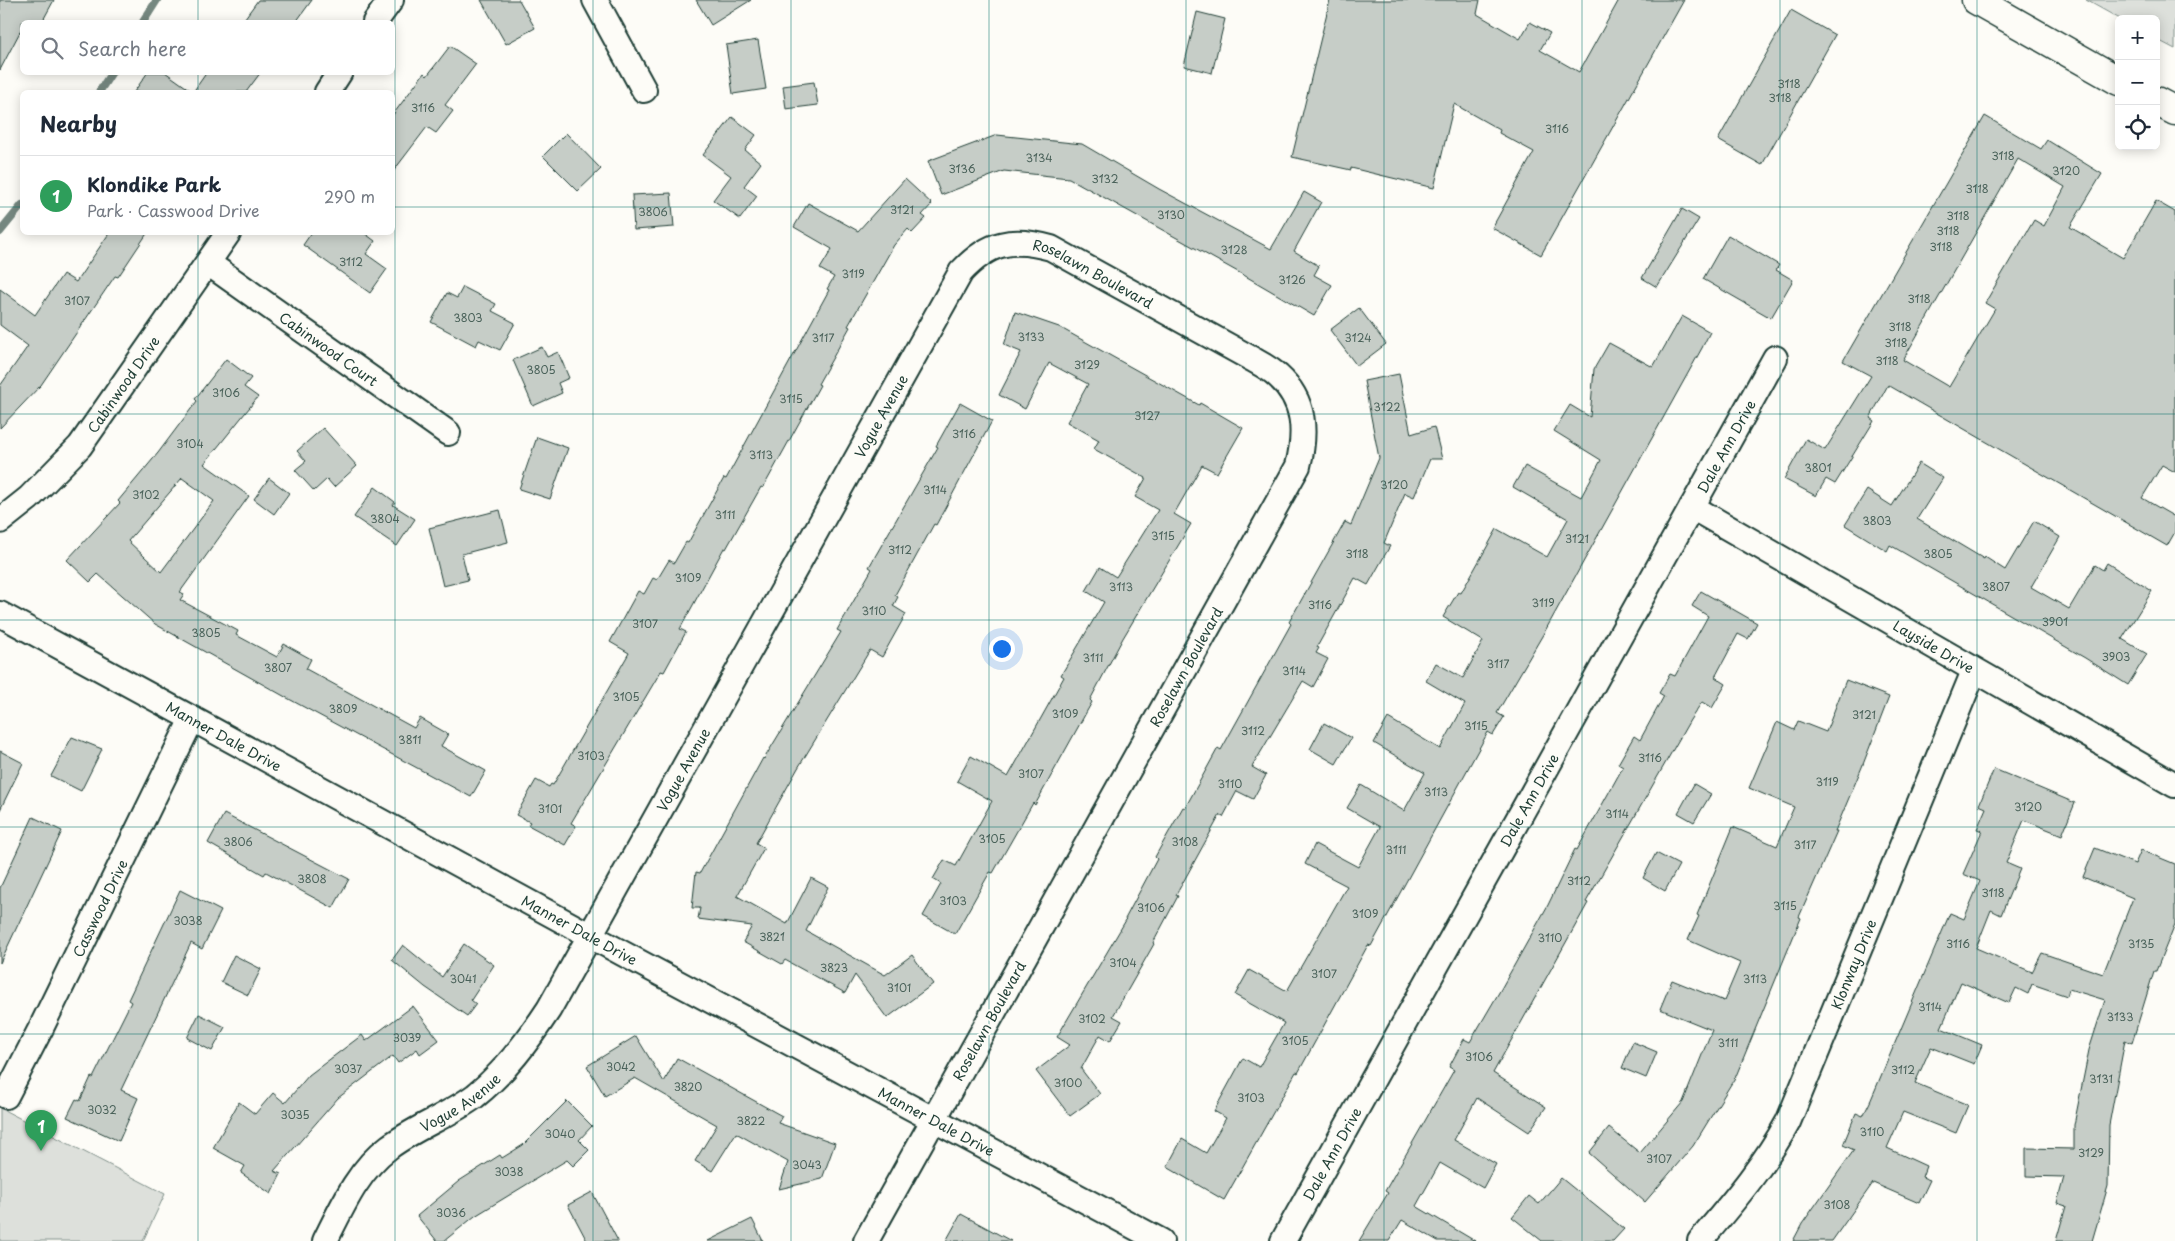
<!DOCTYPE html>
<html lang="en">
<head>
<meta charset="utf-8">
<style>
	:root { --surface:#fff; --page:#f6f6f7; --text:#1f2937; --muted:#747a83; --line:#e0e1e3; --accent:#d93025 }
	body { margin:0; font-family:"Playpen Sans",sans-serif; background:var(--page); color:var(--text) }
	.controls { position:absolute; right:15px; top:15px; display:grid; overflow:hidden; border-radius:8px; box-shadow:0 2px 12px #0003 }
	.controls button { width:45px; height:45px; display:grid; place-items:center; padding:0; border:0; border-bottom:1px solid var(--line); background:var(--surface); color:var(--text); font:25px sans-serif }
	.you { position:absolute; left:1001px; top:648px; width:18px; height:18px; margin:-12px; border:4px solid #fff; border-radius:50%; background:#1a73e8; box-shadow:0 0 0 8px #1a73e833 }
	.badge { display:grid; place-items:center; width:32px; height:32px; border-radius:50%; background:var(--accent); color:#fff; font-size:16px; font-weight:700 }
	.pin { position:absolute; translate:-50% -41px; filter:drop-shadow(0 1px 2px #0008) }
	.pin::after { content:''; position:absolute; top:26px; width:18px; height:15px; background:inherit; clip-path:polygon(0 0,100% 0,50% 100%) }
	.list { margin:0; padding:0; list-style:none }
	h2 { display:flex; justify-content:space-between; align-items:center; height:65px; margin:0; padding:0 20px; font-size:21px }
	h2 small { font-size:16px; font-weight:400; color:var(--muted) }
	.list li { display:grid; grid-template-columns:32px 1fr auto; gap:15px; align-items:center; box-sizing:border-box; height:80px; padding:0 20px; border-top:1px solid var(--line) }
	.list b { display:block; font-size:19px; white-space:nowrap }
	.list p { margin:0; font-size:16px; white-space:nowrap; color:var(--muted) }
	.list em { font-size:16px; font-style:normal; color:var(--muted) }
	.icon { flex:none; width:28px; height:28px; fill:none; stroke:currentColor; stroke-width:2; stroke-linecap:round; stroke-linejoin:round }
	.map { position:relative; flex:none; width:2175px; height:1241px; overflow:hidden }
	.search { position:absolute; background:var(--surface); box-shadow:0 2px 12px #0003; left:20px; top:20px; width:375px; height:55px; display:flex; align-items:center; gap:12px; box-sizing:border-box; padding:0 18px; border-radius:8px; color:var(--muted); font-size:19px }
	.panel { position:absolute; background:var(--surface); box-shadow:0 2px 12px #0003; left:20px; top:90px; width:375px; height:145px; border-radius:8px }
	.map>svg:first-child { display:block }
</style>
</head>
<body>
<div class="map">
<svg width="2175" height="1241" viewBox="0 0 2175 1241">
	<rect width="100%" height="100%" fill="#fdfcf7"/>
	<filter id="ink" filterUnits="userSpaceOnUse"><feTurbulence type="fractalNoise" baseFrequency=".02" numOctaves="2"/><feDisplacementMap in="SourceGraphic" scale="10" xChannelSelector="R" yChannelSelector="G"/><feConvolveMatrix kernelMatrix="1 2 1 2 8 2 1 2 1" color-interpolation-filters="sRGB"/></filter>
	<g filter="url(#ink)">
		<path fill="#dde0db" stroke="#7e8e88" d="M2086,0H2175V49L2156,39V19H2120Z
			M0,1108L165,1194L143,1241H0Z"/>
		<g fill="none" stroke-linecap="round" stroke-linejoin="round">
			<path stroke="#75877f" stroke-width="8" d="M143,22L157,0
				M99,92L112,72
				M0,232L22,205"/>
		</g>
		<path fill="#c6cdc7" stroke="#1f3d34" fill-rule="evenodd" d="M0,0H54L42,22H22V28L0,70Z
			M258,0H312L296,22H242Z
			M481,0H519L535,28L506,44Z
			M696,0H751L711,25Z
			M1330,0H1480L1477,14L1520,39L1530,22L1550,33L1540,50L1579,72L1619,0H1684L1541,255L1492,228L1534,152L1499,133L1500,130L1454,104L1434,188L1351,168V170L1292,157Z
			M1791,10L1835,35L1762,165L1718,140Z
			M1197,12L1225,19L1212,73L1184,66Z
			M758,40L766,89L733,94L726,45Z
			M450,46L476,64L445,105L453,111L436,133L427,127L392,173V116L424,73L427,76Z
			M148,72H165L193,92L207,72H261L246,92H134Z
			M814,82L818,105L786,109L783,86Z
			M1985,116L2041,149L2047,140L2102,174L2070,227L2123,258L2156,201L2175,212V472L2162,465L2142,498L2175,517V532L2167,546L1888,385L1870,418L1874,421L1835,484L1826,479L1816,496L1784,479L1806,439L1825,450L1871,376L1843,361ZM2018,159L2065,187L2044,226L2034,220L1985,303L1995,309L1949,387L1903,360Z
			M732,117L756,135L745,150L761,163L744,186L757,196L740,219L713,200L731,176L703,155Z
			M566,133L601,169L578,191L543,156Z
			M997,135L1082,144L1159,189L1271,249L1304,192L1321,202L1294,251L1319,266L1314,275L1332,285L1314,316L1247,277L1069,178L1004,171L941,195L928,161Z
			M905,179L932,204L922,215L926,218L912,233L908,229L894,245L848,326L850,327L818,384L820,385L763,488L761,487L726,549L724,548L680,629L686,632L664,672L661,671L571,823L576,826L565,845L528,825L530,822L516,815L536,780L549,787L551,784L553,785L629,653L610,642L638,591L644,594L653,578L657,580L669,560L674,563L686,542L688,543L724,478L726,479L829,290L827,289L834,277L820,269L832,249L794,227L808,203L858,231Z
			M671,193L674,227L634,230L632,195Z
			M1682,209L1699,219L1657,287L1642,278Z
			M110,232H148L118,277L115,276L41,385L0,428V386L28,346L0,325V289L35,315L63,274L76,282Z
			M312,232H363L375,241L366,254L387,269L370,293L303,245Z
			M1728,235L1779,265L1776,270L1793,280L1771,318L1703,279Z
			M463,287L496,304L492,311L515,323L500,350L479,340L476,346L431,322L447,293L457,298Z
			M1359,308L1386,344L1357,366L1330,330Z
			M1015,312L1059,327L1199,405L1200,403L1243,428L1217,473L1202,465L1174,514L1191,524L1123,638L1090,700L1092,702L1035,805L1033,803L993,873L990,872L955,934L923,916L941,884L933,879L944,860L956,866L992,801L957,781L971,756L1008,777L1064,677L1061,675L1104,602L1086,591L1100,567L1116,577L1158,510L1135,497L1146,478L1094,449L1099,440L1067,422L1088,384L1049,363L1025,409L999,395L1021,352L1004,345Z
			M1682,316L1710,332L1702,348L1545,631L1497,713L1504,717L1493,735L1488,732L1371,946L1368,945L1298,1073L1296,1072L1224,1200L1167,1167L1182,1139L1206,1153L1226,1118L1214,1111L1243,1058L1259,1067L1284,1023L1235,995L1249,970L1287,991L1347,886L1305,864L1315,844L1358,867L1380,827L1347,808L1361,785L1404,811L1425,773L1374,743L1388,718L1440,749L1465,704L1426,681L1436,663L1463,678L1483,641L1443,617L1458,592L1461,593L1497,529L1547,557L1568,519L1513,487L1525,466L1581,497L1601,460L1554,431L1570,405L1590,417L1594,369L1609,343L1653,367Z
			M542,347L547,357L558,352L569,378L558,383L562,393L533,406L513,360Z
			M226,359L251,378L244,387L258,397L204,464L249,496L180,592L184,594L180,600L238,631L236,635L277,657L284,644L311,659L306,669L414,728L420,718L448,734L441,746L486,771L471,797L289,699L155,624L98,574L90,582L67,560L120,503L118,501L158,453L197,401L195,399ZM182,478L214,501L161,572L128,541Z
			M1399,374L1411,434L1434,427L1442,459H1430L1414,497L1405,493L1384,543L1390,546L1368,585L1355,578L1317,647L1319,648L1316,653L1328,659L1313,687L1303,681L1252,767L1266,775L1253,799L1237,791L1223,817L1220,815L1176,895L1178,896L1153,943L1154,944L1113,1016L1122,1021L1110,1041L1100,1035L1081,1069L1100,1094L1070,1116L1036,1071L1070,1045L1057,1037L1126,920L1125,919L1157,859L1155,857L1183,807L1185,808L1218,748L1221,750L1291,624L1289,622L1345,522L1351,525L1379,458L1364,381Z
			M960,403L992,421L936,525L934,524L895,595L898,597L893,606L906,614L882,657L870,650L798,768L756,843L764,848L737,896L787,924L811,878L828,887L806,931L885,975L912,955L933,984L887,1018L855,975L845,993L785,960L782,964L743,942L752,926L698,919L700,908H692L696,872L700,873L763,758L764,759L841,632L837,630L872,569L869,567L938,447L936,446Z
			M323,428L357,466L334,487L327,479L314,491L295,470L306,461L297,451Z
			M537,437L568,448L550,499L519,489Z
			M1919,463L1943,478L1917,519L1984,559L1985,557L2005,570L2034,521L2060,537L2031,587L2069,609L2095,565L2103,570L2107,563L2152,591L2122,639L2147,654L2128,685L2085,658L1890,545L1887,551L1845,525L1867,490L1892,506Z
			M269,478L289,493L274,514L254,499Z
			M375,487L395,502L393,505L415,519L397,546L354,517Z
			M500,510L508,542L462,554L468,580L443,586L429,528Z
			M1701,591L1757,623L1748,639L1738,634L1715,677L1726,684L1712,708L1702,702L1690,720L1586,902L1588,903L1493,1073L1546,1107L1529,1132L1477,1098L1454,1140L1496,1164L1483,1188L1440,1163L1416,1206L1475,1241H1438L1402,1220L1389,1241H1359L1388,1193L1385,1191L1454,1070L1449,1067L1464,1039L1470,1042L1501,989L1548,905L1575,849L1577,850L1623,767L1618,764L1634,736L1640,740L1664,696L1659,693L1670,674L1675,676L1708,616L1692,606Z
			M1846,680L1889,697L1862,767L1835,831H1837L1799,917L1801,918L1736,1076L1693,1146L1645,1202L1589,1153L1609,1128L1640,1153L1683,1102L1712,1030L1660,1009L1672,980L1724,1001L1740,963L1688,940L1699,916L1697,915L1733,827L1777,846L1794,807L1749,788L1777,722L1794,730L1798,721L1826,732Z
			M1324,723L1351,738L1336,764L1310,749Z
			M72,737L102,749L81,791L51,776Z
			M0,751L23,763L0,810Z
			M1994,769L2075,803L2062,835L2024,820L2006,863L2020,869L2001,915L1991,910L1976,948L2032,972L2042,953L2103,974L2133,898L2083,877L2095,848L2135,864L2141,850L2175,864V924L2156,971H2154L2132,1043L2125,1040L2109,1125L2108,1186L2092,1241H2056L2066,1206L2057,1203L2064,1177L2026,1176V1148L2074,1149V1125L2089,1050L2105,1000L2069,989L2067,996L2032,984L2028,994L2016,988L2009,1003L1961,982L1941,1028L1982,1045L1974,1064L1931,1047L1915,1083L1968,1105L1956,1133L1903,1112L1887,1148L1926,1166L1922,1177L1930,1180L1919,1203L1873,1183L1832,1241H1793L1802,1224L1854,1150L1843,1145L1856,1113L1863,1116L1870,1102L1950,913L1964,919L1980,881L1963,874L1982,831L1977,829L1986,808L1979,805Z
			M1694,784L1711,794L1694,822L1678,813Z
			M224,814L349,879L333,908L266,872L264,875L208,843Z
			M33,817L62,831L0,963V888Z
			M1656,853L1679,865L1665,891L1643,878Z
			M180,890L221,911L202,949L191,943L121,1090L138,1098L119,1141L67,1117L76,1099L80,1101L91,1077L93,1078L131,1002L128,1000Z
			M464,944L494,965L471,1000L476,1004L467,1016L425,987L392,960L403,945L442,977Z
			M234,955L261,969L248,995L221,982Z
			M413,1006L439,1040L420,1054L417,1049L398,1063L393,1056L338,1098L274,1171L281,1174L271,1194L241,1173L245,1166L213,1148L239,1102L255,1114L273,1093L285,1103L309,1075L362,1035L366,1041Z
			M199,1014L225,1027L212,1051L187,1038Z
			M636,1036L664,1082L677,1058L782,1116L778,1123L835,1143L822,1179L779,1189L788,1162L736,1133L712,1171L695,1161L717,1125L635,1078L605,1096L587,1066Z
			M1633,1042L1657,1052L1646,1078L1622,1068Z
			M567,1101L592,1126L579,1140L589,1150L573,1166L567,1160L475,1216L444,1241H437L417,1216L459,1181L500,1155L502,1158L523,1145Z
			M1561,1178L1624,1229L1613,1241H1542L1512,1217L1529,1196L1539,1204Z
			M592,1192L618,1241H587L568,1205Z
			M961,1214L1011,1241H946Z
			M752,1219L763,1241H708Z"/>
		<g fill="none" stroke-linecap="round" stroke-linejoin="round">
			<defs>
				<g id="minor">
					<path d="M595,0L644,90"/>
					<path d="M375,22L391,0"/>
					<path d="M327,92L340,72"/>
					<path id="s1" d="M208,263L448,433"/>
					<path id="s2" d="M1692,507L2175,785"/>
					<path id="s3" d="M0,521L29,498L80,446L229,232"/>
					<path id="s4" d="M0,614L622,953L1161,1241"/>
					<path id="s5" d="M6,1096L41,1028L192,719"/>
					<path id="s6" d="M325,1241C342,1207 358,1170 389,1147C416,1127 448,1116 475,1096C505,1072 528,1041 549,1009L961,272C989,242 1012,237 1051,248L1252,359C1261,364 1271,369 1278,376C1306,401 1306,433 1298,466L866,1241"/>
					<path id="s7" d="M1283,1241L1775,358"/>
					<path id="s8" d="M1700,1241C1732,1203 1764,1166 1788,1122L1974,671"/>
				</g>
				<path id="primary" d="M1976,0L2119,81
					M2156,101L2175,111"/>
			</defs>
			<use href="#minor" stroke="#1f3d34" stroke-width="28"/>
			<use href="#primary" stroke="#1f3d34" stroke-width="31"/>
			<use href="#minor" stroke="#fdfcf7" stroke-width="24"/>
			<use href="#primary" stroke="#fdfcf7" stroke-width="28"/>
		</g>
	</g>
	<path fill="none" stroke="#0f766e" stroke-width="1" stroke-opacity="0.55" d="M198,0V22M395,0V1241M593,0V1241M791,0V1241M989,0V1241M1186,0V1241M1384,0V1241M1582,0V1241M1780,0V1241M1977,0V1241M198,72V92M0,207H22M392,207H2175M198,232V1241M0,414H2175M0,620H2175M0,827H2175M0,1034H2175"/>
	<g text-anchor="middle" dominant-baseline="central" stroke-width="4" stroke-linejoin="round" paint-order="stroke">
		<g font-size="11" fill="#496159">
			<text x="1789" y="83">3118</text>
			<text x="1780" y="97">3118</text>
			<text x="423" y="107">3116</text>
			<text x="1557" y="128">3116</text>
			<text x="2003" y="155">3118</text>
			<text x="1039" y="157">3134</text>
			<text x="962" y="168">3136</text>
			<text x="2066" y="170">3120</text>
			<text x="1105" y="178">3132</text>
			<text x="1977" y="188">3118</text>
			<text x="902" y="209">3121</text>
			<text x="653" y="211">3806</text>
			<text x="1171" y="214">3130</text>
			<text x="1958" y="215">3118</text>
			<text x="1948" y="230">3118</text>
			<text x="1941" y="246">3118</text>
			<text x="1234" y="249">3128</text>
			<text x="351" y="261">3112</text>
			<text x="853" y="273">3119</text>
			<text x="1292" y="279">3126</text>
			<text x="1919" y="298">3118</text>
			<text x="77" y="300">3107</text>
			<text x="468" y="317">3803</text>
			<text x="1900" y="326">3118</text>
			<text x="1031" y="336">3133</text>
			<text x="823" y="337">3117</text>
			<text x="1358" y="337">3124</text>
			<text x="1896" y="342">3118</text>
			<text x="1887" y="360">3118</text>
			<text x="1087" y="364">3129</text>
			<text x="541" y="369">3805</text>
			<text x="226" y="392">3106</text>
			<text x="791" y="398">3115</text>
			<text x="1387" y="406">3122</text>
			<text x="1147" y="415">3127</text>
			<text x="964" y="433">3116</text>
			<text x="190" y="443">3104</text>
			<text x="761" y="454">3113</text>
			<text x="1818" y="467">3801</text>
			<text x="1394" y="484">3120</text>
			<text x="935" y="489">3114</text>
			<text x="146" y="494">3102</text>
			<text x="725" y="514">3111</text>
			<text x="385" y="518">3804</text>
			<text x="1877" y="520">3803</text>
			<text x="1163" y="535">3115</text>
			<text x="1577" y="538">3121</text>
			<text x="900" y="549">3112</text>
			<text x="1357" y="553">3118</text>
			<text x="1938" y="553">3805</text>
			<text x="688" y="577">3109</text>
			<text x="1121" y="586">3113</text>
			<text x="1996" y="586">3807</text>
			<text x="1543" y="602">3119</text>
			<text x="1320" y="604">3116</text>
			<text x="874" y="610">3110</text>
			<text x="2055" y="621">3901</text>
			<text x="645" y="623">3107</text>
			<text x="206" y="632">3805</text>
			<text x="2116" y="656">3903</text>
			<text x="1093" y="657">3111</text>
			<text x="1498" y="663">3117</text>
			<text x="278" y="667">3807</text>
			<text x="1294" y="670">3114</text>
			<text x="626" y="696">3105</text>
			<text x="343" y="708">3809</text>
			<text x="1065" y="713">3109</text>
			<text x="1864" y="714">3121</text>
			<text x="1476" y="725">3115</text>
			<text x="1253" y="730">3112</text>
			<text x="410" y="739">3811</text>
			<text x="591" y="755">3103</text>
			<text x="1650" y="757">3116</text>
			<text x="1031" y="773">3107</text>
			<text x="1827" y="781">3119</text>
			<text x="1230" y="783">3110</text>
			<text x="1436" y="791">3113</text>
			<text x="2028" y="806">3120</text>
			<text x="550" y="808">3101</text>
			<text x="1617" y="813">3114</text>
			<text x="992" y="838">3105</text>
			<text x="238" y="841">3806</text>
			<text x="1185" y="841">3108</text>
			<text x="1805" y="844">3117</text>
			<text x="1396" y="849">3111</text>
			<text x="312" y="878">3808</text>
			<text x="1579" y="880">3112</text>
			<text x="1993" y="892">3118</text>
			<text x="953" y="900">3103</text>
			<text x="1785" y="905">3115</text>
			<text x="1151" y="907">3106</text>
			<text x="1365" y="913">3109</text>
			<text x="188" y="920">3038</text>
			<text x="772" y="936">3821</text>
			<text x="1550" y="937">3110</text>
			<text x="1958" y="943">3116</text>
			<text x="2141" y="943">3135</text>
			<text x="1123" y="962">3104</text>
			<text x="834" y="967">3823</text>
			<text x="1324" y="973">3107</text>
			<text x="463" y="978">3041</text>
			<text x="1755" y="978">3113</text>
			<text x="899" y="987">3101</text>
			<text x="1930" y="1006">3114</text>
			<text x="2120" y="1016">3133</text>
			<text x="1092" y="1018">3102</text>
			<text x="407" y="1037">3039</text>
			<text x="1295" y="1040">3105</text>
			<text x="1728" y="1042">3111</text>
			<text x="1479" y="1056">3106</text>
			<text x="621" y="1066">3042</text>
			<text x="348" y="1068">3037</text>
			<text x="1903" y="1069">3112</text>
			<text x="2101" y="1078">3131</text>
			<text x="1068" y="1082">3100</text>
			<text x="688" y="1086">3820</text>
			<text x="1251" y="1097">3103</text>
			<text x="102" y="1109">3032</text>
			<text x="295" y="1114">3035</text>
			<text x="751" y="1120">3822</text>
			<text x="1872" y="1131">3110</text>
			<text x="560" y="1133">3040</text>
			<text x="2091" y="1152">3129</text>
			<text x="1659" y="1158">3107</text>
			<text x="807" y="1164">3043</text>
			<text x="509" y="1171">3038</text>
			<text x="1837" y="1204">3108</text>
			<text x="451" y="1212">3036</text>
		</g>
		<g font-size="14" fill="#1f3d34" stroke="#fdfcf7">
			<text stroke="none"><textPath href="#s6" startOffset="1322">Roselawn Boulevard</textPath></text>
			<text stroke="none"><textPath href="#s1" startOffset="148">Cabinwood Court</textPath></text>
			<text stroke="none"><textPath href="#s3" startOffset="185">Cabinwood Drive</textPath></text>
			<text stroke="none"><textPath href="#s6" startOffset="1009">Vogue Avenue</textPath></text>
			<text stroke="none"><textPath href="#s7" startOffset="910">Dale Ann Drive</textPath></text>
			<text stroke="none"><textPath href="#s2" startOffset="279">Layside Drive</textPath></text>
			<text transform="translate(1186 667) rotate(-61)">Roselawn Boulevard</text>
			<text stroke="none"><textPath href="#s4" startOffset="255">Manner Dale Drive</textPath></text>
			<text stroke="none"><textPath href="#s6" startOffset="604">Vogue Avenue</textPath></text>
			<text stroke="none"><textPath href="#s7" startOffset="505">Dale Ann Drive</textPath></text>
			<text stroke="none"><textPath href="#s5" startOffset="210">Casswood Drive</textPath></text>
			<text stroke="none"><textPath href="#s4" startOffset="660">Manner Dale Drive</textPath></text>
			<text stroke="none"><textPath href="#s8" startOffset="319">Klonway Drive</textPath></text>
			<text transform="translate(989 1021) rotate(-61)">Roselawn Boulevard</text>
			<text stroke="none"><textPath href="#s6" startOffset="199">Vogue Avenue</textPath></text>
			<text stroke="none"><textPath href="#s4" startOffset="1065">Manner Dale Drive</textPath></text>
			<text stroke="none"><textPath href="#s7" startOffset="100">Dale Ann Drive</textPath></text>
		</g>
	</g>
</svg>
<div class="controls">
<button>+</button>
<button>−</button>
<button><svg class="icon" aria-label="locate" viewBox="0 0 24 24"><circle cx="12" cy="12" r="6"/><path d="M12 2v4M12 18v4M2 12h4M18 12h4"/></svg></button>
</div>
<div class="you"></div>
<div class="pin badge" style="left:41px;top:1151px;background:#2e9e5b">1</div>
<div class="search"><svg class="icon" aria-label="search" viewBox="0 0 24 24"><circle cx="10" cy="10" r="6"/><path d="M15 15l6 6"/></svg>Search here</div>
<section class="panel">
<h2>Nearby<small></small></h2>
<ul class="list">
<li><span class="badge" style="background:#2e9e5b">1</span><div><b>Klondike Park</b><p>Park · Casswood Drive</p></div><em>290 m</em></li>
</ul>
</section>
</div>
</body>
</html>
